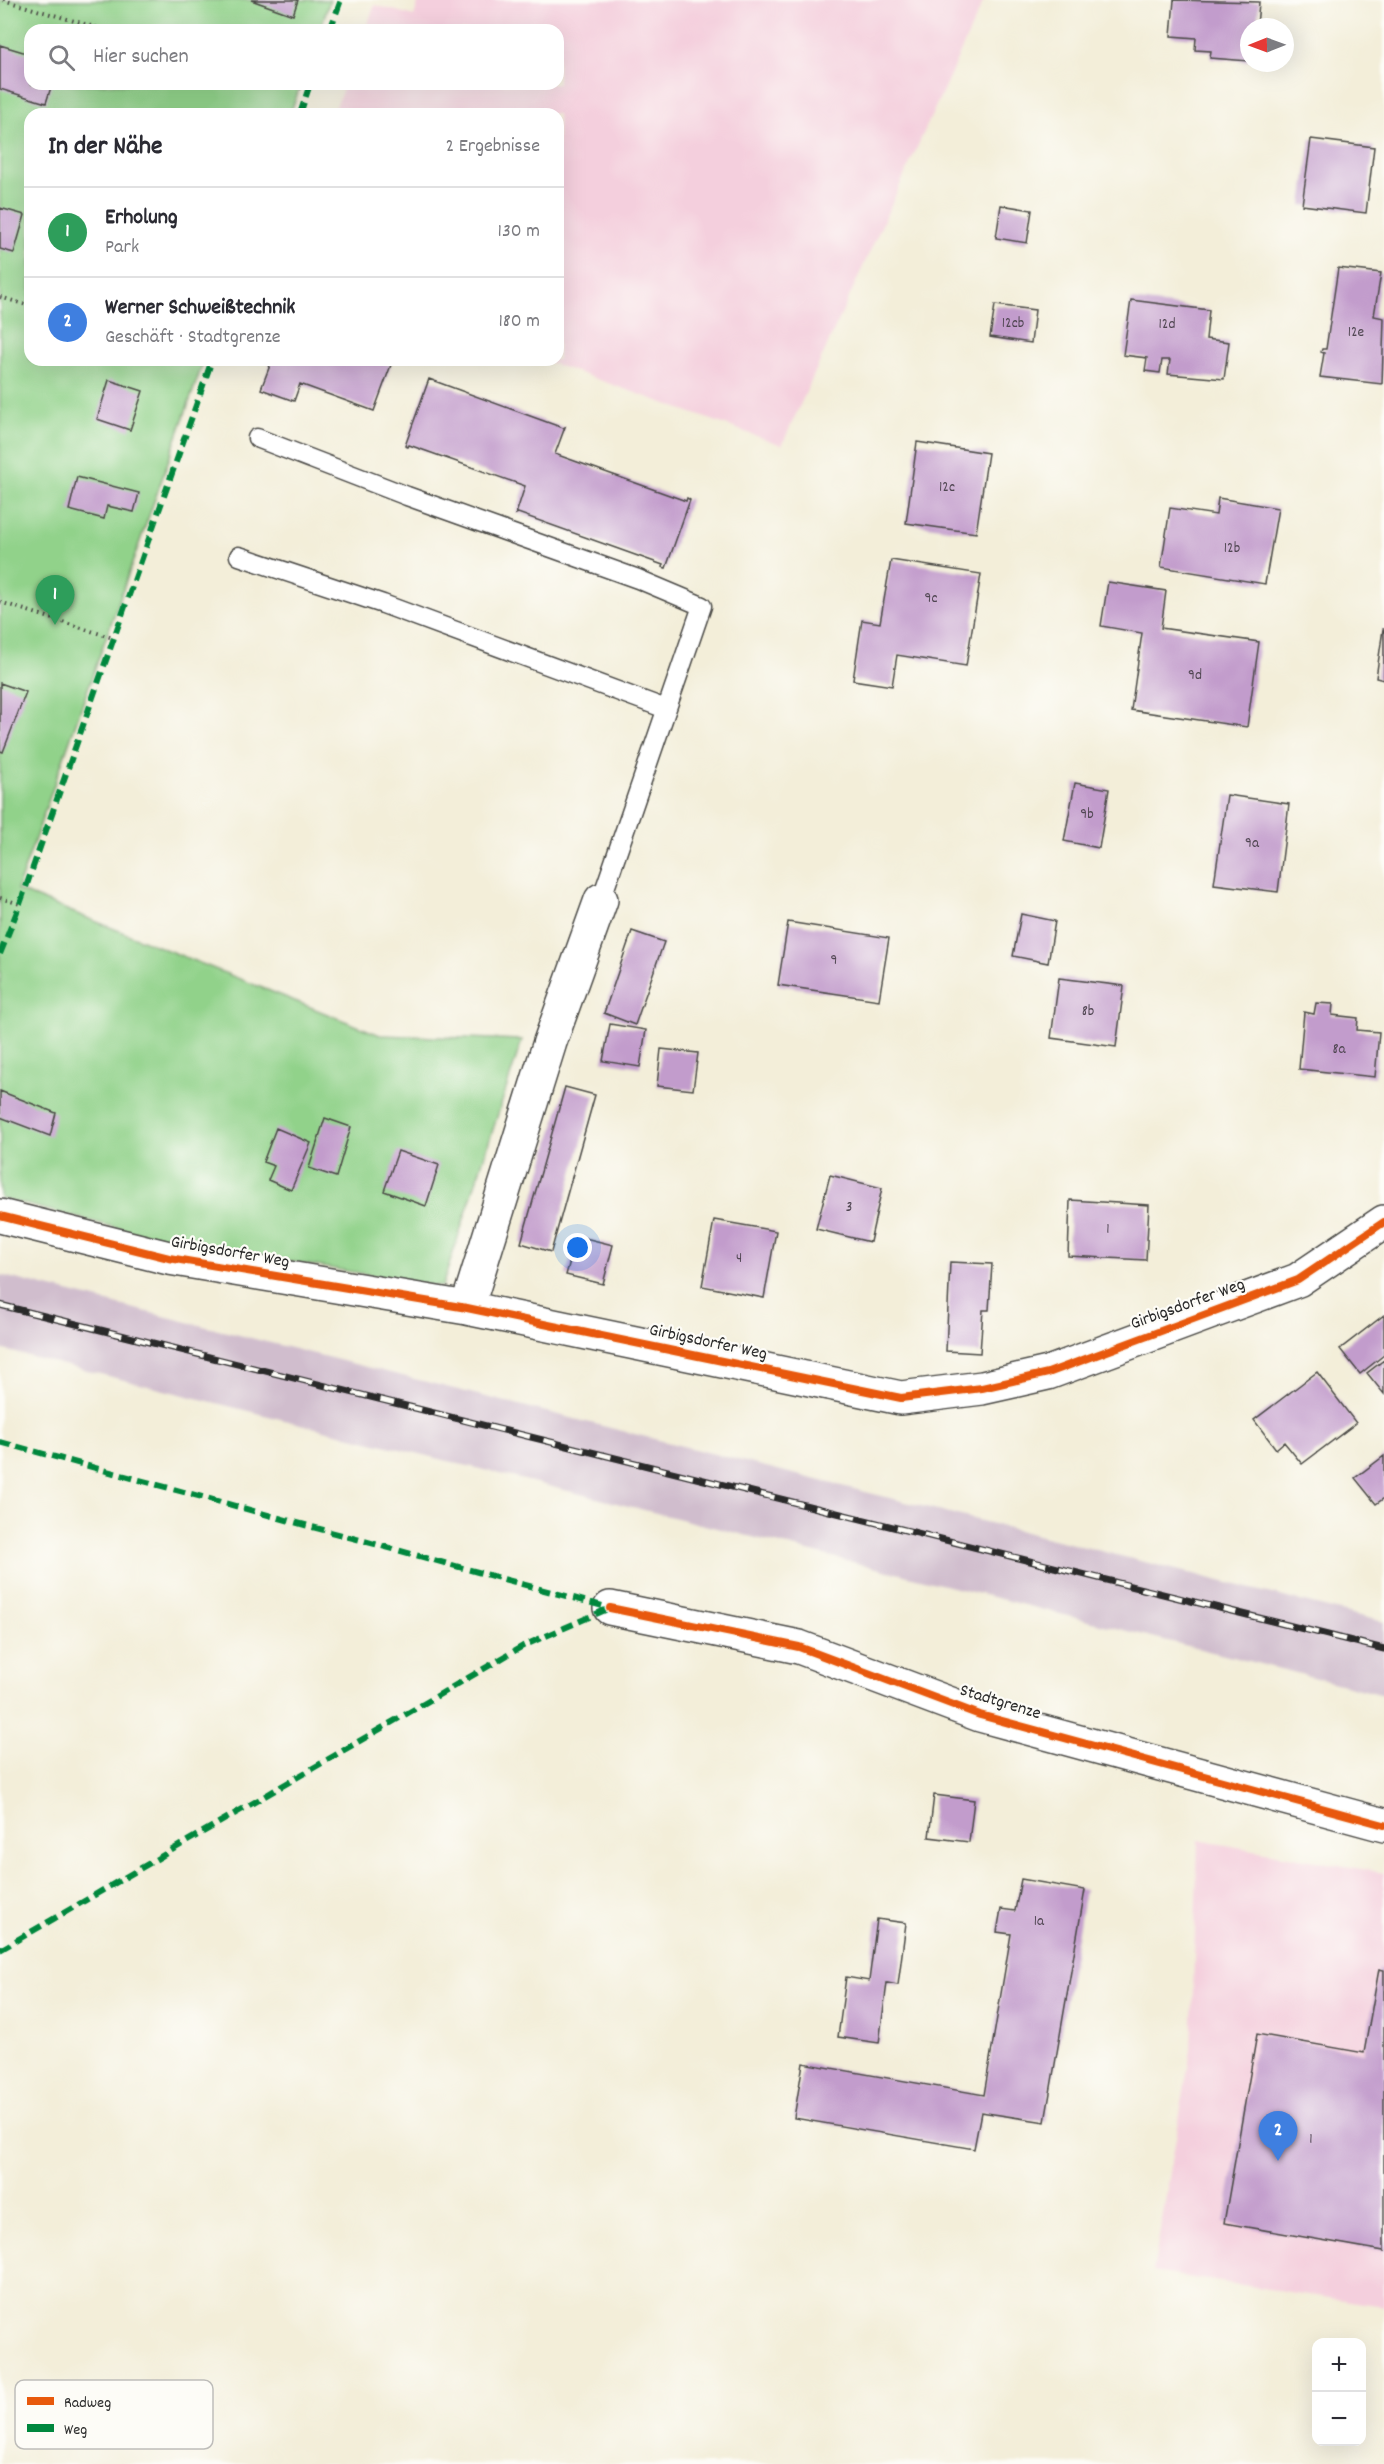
<!DOCTYPE html>
<html lang="de">
<head>
<meta charset="utf-8">
<style>
	:root { --surface:#fff; --page:#f7f7f7; --text:#2b2b33; --muted:#7c7c81; --line:#e1e1e2; --accent:#111827 }
	body { margin:0; font-family:Dekko,sans-serif; background:var(--page); color:var(--text) }
	.controls { position:absolute; right:18px; bottom:18px; display:grid; overflow:hidden; border-radius:12px; box-shadow:0 6px 24px #0002 }
	.controls button { width:54px; height:54px; display:grid; place-items:center; padding:0; border:0; border-bottom:2px solid var(--line); background:var(--surface); color:var(--text); font:30px sans-serif }
	.compass { position:absolute; left:1240px; top:18px; width:54px; height:54px; border-radius:50%; background:var(--surface); box-shadow:0 6px 24px #0002; rotate:269deg }
	.you { position:absolute; left:578px; top:1248px; width:21px; height:21px; margin:-15px; border:4px solid #fff; border-radius:50%; background:#1a73e8; box-shadow:0 0 0 9px #1a73e833 }
	.badge { display:grid; place-items:center; width:39px; height:39px; border-radius:50%; background:var(--accent); color:#fff; font-size:20px; font-weight:700 }
	.pin { position:absolute; translate:-50% -50px; filter:drop-shadow(0 2px 3px #0008) }
	.pin::after { content:''; position:absolute; top:32px; width:21px; height:18px; background:inherit; clip-path:polygon(0 0,100% 0,50% 100%) }
	.list { margin:0; padding:0; list-style:none }
	h2 { display:flex; justify-content:space-between; align-items:center; height:78px; margin:0; padding:0 24px; font-size:26px }
	h2 small { font-size:20px; font-weight:400; color:var(--muted) }
	.list li { display:grid; grid-template-columns:39px 1fr auto; gap:18px; align-items:center; box-sizing:border-box; height:90px; padding:0 24px; border-top:2px solid var(--line) }
	.list b { display:block; font-size:22px; white-space:nowrap }
	.list p { margin:0; font-size:20px; white-space:nowrap; color:var(--muted) }
	.list em { font-size:20px; font-style:normal; color:var(--muted) }
	.icon { flex:none; width:33px; height:33px; fill:none; stroke:currentColor; stroke-width:2; stroke-linecap:round; stroke-linejoin:round }
	.map { position:relative; flex:none; width:1384px; height:2464px; overflow:hidden }
	.search { position:absolute; background:var(--surface); box-shadow:0 6px 24px #0002; left:24px; top:24px; width:540px; height:66px; display:flex; align-items:center; gap:15px; box-sizing:border-box; padding:0 21px; border-radius:18px; color:var(--muted); font-size:22px }
	.panel { position:absolute; background:var(--surface); box-shadow:0 6px 24px #0002; left:24px; top:108px; width:540px; height:258px; border-radius:18px }
	.map>svg:first-child { display:block }
</style>
</head>
<body>
<div class="map">
<svg width="1384" height="2464" viewBox="0 0 1384 2464">
	<rect width="100%" height="100%" fill="#fdfcf7"/>
	<filter id="ink" filterUnits="userSpaceOnUse"><feTurbulence type="fractalNoise" baseFrequency=".0167" numOctaves="2"/><feDisplacementMap in="SourceGraphic" scale="12" xChannelSelector="R" yChannelSelector="G"/><feConvolveMatrix kernelMatrix="1 2 1 2 8 2 1 2 1" color-interpolation-filters="sRGB"/></filter>
	<filter id="wash" filterUnits="userSpaceOnUse"><feTurbulence type="fractalNoise" baseFrequency=".008" numOctaves="4" result="noise"/><feDisplacementMap in="SourceGraphic" scale="24" xChannelSelector="R" yChannelSelector="G"/><feGaussianBlur stdDeviation="1.35" result="paint"/><feColorMatrix in="noise" values="0 0 0 0 0 0 0 0 0 0 0 0 0 0 0 0 0 1.4 0 .05"/><feComposite in="paint" operator="in"/></filter>
	<g filter="url(#wash)">
		<rect width="100%" height="100%" fill="#f3eed9"/>
		<path fill="#f4cfdd" d="M419,0H984L782,445L543,360H558V114H333L345,84H558V30H365L375,5L414,16Z
			M1198,1840L1384,1873V2306L1153,2272L1191,2050Z"/>
		<path fill="#d0bdcd" d="M0,1275L1384,1622V1695L0,1349Z"/>
		<path fill="#91d28a" stroke="#5e7e5a" stroke-width="1.5" d="M0,0H330L320,30H30V84H301L290,114H30V360H204L17,890L380,1035L522,1040L442,1287L173,1242L0,1198Z"/>
		<g id="blocks">
			<path fill="#c29ccc" d="M251,0H298L293,15Z
				M1174,0L1259,2L1257,27H1249V61L1210,58L1211,51L1195,50L1196,38L1171,36Z
				M0,45L30,54V84H52L46,103L0,89Z
				M1311,139L1374,147L1366,213L1302,205Z
				M1001,205L1032,210L1027,243L996,238Z
				M0,208L25,215L14,253L0,249Z
				M1338,268L1381,273L1374,316L1384,318L1382,384L1320,377L1324,353L1321,352L1322,349H1326Z
				M1131,300L1209,310L1206,339L1229,342L1224,379L1168,374L1170,360H1162L1160,373L1145,371L1147,358L1123,355Z
				M995,305L1035,310L1031,343L990,337Z
				M272,360H378L391,365L374,411L300,384L294,401L261,389Z
				M429,379L563,428L565,427L555,454L686,501L687,498L690,500L666,568L662,567L663,565L518,513L516,514L525,486L409,445L408,447L405,446Z
				M109,380L143,391L130,430L97,419Z
				M917,442L988,453L976,533L906,523Z
				M77,477L139,493L134,512L107,506L104,519L69,510Z
				M1218,498L1278,508L1265,584L1161,567L1170,508L1216,515Z
				M891,560L981,574L966,666L897,655L892,686L853,680L862,620L880,623Z
				M1108,582L1166,591L1161,628L1259,642L1247,727L1131,710L1142,633L1101,626Z
				M1383,629H1384V680L1376,678Z
				M0,683L26,692L3,752L0,751Z
				M1075,783L1109,789L1099,848L1064,841Z
				M1227,795L1289,804L1278,892L1214,884Z
				M1021,914L1055,921L1048,963L1013,956Z
				M788,922L889,938L879,1000L778,985Z
				M632,931L664,942L635,1025L604,1013Z
				M1059,978L1124,986L1116,1047L1051,1038Z
				M1316,1003L1333,1004L1332,1015L1358,1018L1357,1030L1379,1032L1375,1077L1299,1069L1304,1012L1314,1014Z
				M610,1024L646,1030L640,1067L603,1061Z
				M661,1049L698,1053L693,1090L657,1086Z
				M565,1087L595,1095L551,1252L521,1243Z
				M0,1091L56,1113L50,1136L0,1117Z
				M325,1118L351,1127L336,1177L309,1168Z
				M276,1128L311,1143L291,1190L268,1180L274,1166L263,1162Z
				M398,1151L439,1165L426,1206L384,1191Z
				M830,1175L882,1188L870,1242L816,1229Z
				M1070,1200L1149,1205L1146,1260L1068,1256Z
				M714,1220L776,1231L764,1298L702,1286Z
				M577,1236L613,1245L603,1284L566,1275Z
				M950,1262L992,1264L989,1310H983L980,1353L946,1351Z
				M1384,1315V1355L1360,1374L1340,1349Z
				M1384,1360V1394L1367,1373Z
				M1317,1372L1356,1423L1302,1464L1284,1442L1276,1449L1254,1420Z
				M1384,1456V1498L1376,1504L1355,1478Z
				M934,1795L974,1800L969,1842L929,1837Z
				M1021,1879L1085,1890L1045,2122L981,2112L974,2149L794,2118L803,2063L984,2095L1011,1934L997,1932L1001,1909L1015,1911Z
				M877,1919L906,1923L898,1985L887,1983L879,2043L838,2037L846,1977L869,1981Z
				M1379,1969L1384,1970V2251L1224,2223L1257,2034L1364,2053Z"/>
		</g>
	</g>
	<g filter="url(#ink)">
		<use href="#blocks" fill-opacity="0" stroke="#494845" stroke-width="1.5"/>
		<g fill="none" stroke-linecap="round" stroke-linejoin="round">
			<defs>
				<path id="service" d="M257,438L407,496L638,579L702,606L601,900
					M239,556L383,604L666,709"/>
				<path id="minor" d="M0,1216L169,1258L467,1308L901,1398L982,1388L1048,1373L1298,1280L1384,1222
					M467,1308L550,1042L601,900
					M610,1608L799,1647L980,1715L1384,1825"/>
			</defs>
			<use href="#service" stroke="#494845" stroke-width="21"/>
			<use href="#minor" stroke="#494845" stroke-width="36"/>
			<path stroke="#494845" stroke-width="4" stroke-dasharray="1.5 4.5" stroke-linecap="butt" d="M3,0L105,30
				M289,84L308,90
				M0,297L30,306
				M210,360L212,361
				M0,602L113,638
				M0,898L20,904"/>
			<use href="#service" stroke="#fff" stroke-width="18"/>
			<use href="#minor" stroke="#fff" stroke-width="33"/>
			<defs>
				<path id="rail" d="M0,1305L1384,1649"/>
			</defs>
			<use href="#rail" stroke="#2b2b2b" stroke-width="7"/>
			<use href="#rail" stroke="#fdfcf7" stroke-width="4.5" stroke-dasharray="14" stroke-linecap="butt"/>
			<path stroke="#00873e" stroke-width="6" stroke-dasharray="12 6" stroke-linecap="butt" d="M330,30L341,0
				M300,114L310,84
				M0,954L20,904L212,360
				M0,1442L610,1608
				M0,1950L523,1646L610,1608"/>
			<defs>
				<path id="cycleway" d="M0,1216L169,1258L467,1308L901,1398L982,1388L1048,1373L1298,1280L1384,1222
					M610,1608L799,1647L980,1715L1384,1825"/>
			</defs>
			<use href="#cycleway" stroke="#fdfcf7" stroke-width="11"/>
			<use href="#cycleway" stroke="#e8590c" stroke-width="8"/>
		</g>
	</g>
	<g text-anchor="middle" dominant-baseline="central" stroke-width="4.5" stroke-linejoin="round" paint-order="stroke">
		<g font-size="15" fill="#514753">
			<text x="1013" y="324">12cb</text>
			<text x="1167" y="325">12d</text>
			<text x="1356" y="333">12e</text>
			<text x="947" y="488">12c</text>
			<text x="1232" y="549">12b</text>
			<text x="931" y="599">9c</text>
			<text x="1195" y="676">9d</text>
			<text x="1087" y="815">9b</text>
			<text x="1252" y="844">9a</text>
			<text x="834" y="961">9</text>
			<text x="1088" y="1012">8b</text>
			<text x="1339" y="1050">8a</text>
			<text x="849" y="1208">3</text>
			<text x="1108" y="1230">1</text>
			<text x="739" y="1259">4</text>
			<text x="1039" y="1922">1a</text>
			<text x="1311" y="2140">1</text>
		</g>
		<g font-size="18" fill="#2b2b2b" stroke="#fdfcf7">
			<text transform="translate(230 1253) rotate(10)">Girbigsdorfer Weg</text>
			<text transform="translate(1188 1305) rotate(-20)">Girbigsdorfer Weg</text>
			<text transform="translate(708 1343) rotate(12)">Girbigsdorfer Weg</text>
			<text transform="translate(1000 1703) rotate(17)">Stadtgrenze</text>
		</g>
	</g>
	<rect x="15" y="2380" width="198" height="69" rx="9" fill="#fdfcf7" stroke="#bebdba" stroke-width="1.5"/>
	<rect x="27" y="2397" width="27" height="8" fill="#e8590c"/>
	<rect x="27" y="2424" width="27" height="8" fill="#00873e"/>
	<g font-size="16" fill="#2b2b2b">
		<text x="64" y="2407">Radweg</text>
		<text x="64" y="2434">Weg</text>
	</g>
</svg>
<div class="controls">
<button>+</button>
<button>−</button>
</div>
<svg class="compass" viewBox="-18 -18 36 36"><path d="M0-13l5 13h-10z" fill="#e53935"/><path d="M0 13l5-13h-10z" fill="#7c7c81"/></svg>
<div class="you"></div>
<div class="pin badge" style="left:55px;top:625px;background:#2e9e5b">1</div>
<div class="pin badge" style="left:1278px;top:2161px;background:#3f7fe0">2</div>
<div class="search"><svg class="icon" aria-label="search" viewBox="0 0 24 24"><circle cx="10" cy="10" r="6"/><path d="M15 15l6 6"/></svg>Hier suchen</div>
<section class="panel">
<h2>In der Nähe<small>2 Ergebnisse</small></h2>
<ul class="list">
<li><span class="badge" style="background:#2e9e5b">1</span><div><b>Erholung</b><p>Park</p></div><em>130 m</em></li>
<li><span class="badge" style="background:#3f7fe0">2</span><div><b>Werner Schweißtechnik</b><p>Geschäft · Stadtgrenze</p></div><em>180 m</em></li>
</ul>
</section>
</div>
</body>
</html>
